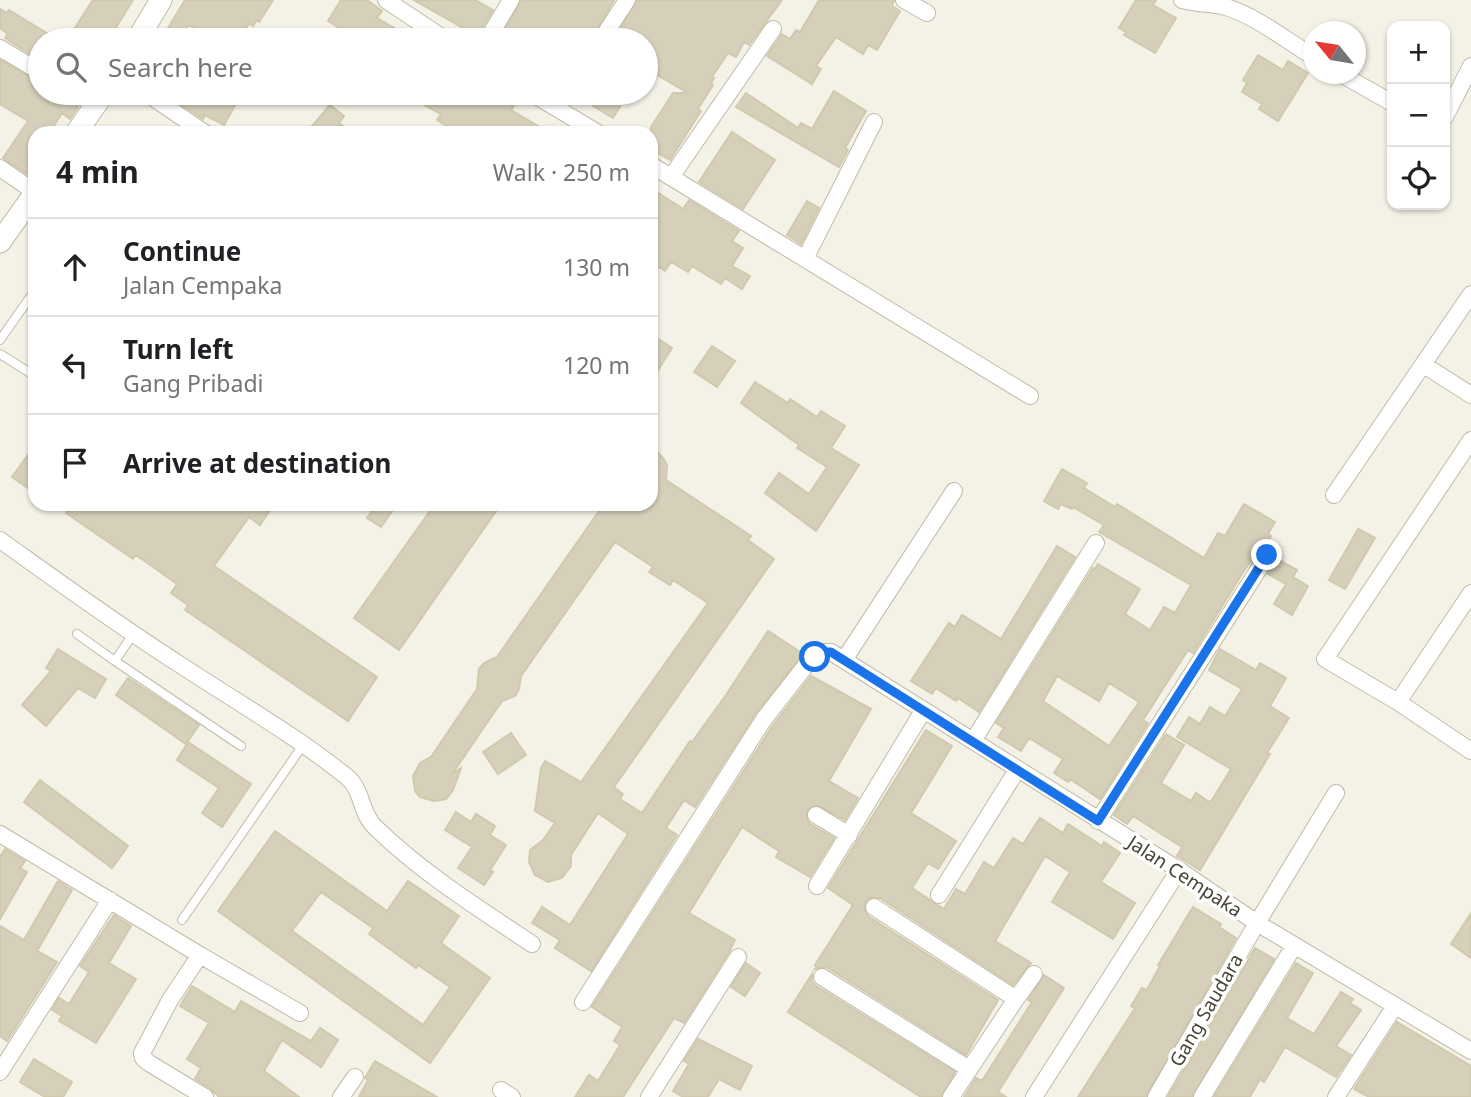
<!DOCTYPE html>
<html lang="en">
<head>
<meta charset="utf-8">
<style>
	:root { --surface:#fff; --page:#f2f2f2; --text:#202124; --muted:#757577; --line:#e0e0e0 }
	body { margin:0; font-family:"Noto Sans",sans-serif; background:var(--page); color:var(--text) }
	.controls { position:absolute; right:21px; top:21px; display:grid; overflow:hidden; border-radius:14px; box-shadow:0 2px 5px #0004 }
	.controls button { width:63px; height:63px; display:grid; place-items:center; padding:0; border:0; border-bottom:2px solid var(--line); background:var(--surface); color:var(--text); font:35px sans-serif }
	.compass { position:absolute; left:1303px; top:21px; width:63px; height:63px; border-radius:50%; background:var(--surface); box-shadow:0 2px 5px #0004; rotate:300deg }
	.stop { position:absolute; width:21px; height:21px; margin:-16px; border:5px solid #1a73e8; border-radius:50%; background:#fff }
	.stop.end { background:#1a73e8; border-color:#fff; box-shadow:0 2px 7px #0008 }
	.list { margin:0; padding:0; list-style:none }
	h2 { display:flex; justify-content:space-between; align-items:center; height:91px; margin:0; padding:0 28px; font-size:30px }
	h2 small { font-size:23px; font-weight:400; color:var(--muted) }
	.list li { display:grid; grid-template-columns:46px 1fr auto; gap:21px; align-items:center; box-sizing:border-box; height:98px; padding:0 28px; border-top:2px solid var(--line) }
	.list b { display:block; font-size:26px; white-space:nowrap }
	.list p { margin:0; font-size:23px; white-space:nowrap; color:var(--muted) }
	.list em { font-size:23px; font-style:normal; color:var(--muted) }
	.icon { flex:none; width:38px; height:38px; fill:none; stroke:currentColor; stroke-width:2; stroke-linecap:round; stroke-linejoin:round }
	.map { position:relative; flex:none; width:1471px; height:1097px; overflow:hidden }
	.search { position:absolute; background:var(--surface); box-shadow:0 2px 5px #0004; left:28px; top:28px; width:630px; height:77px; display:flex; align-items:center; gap:18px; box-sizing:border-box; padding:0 24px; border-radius:38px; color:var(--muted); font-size:26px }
	.panel { position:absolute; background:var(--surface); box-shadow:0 2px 5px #0004; left:28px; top:126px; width:630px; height:385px; border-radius:21px }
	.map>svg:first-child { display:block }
</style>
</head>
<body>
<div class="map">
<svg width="1471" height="1097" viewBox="0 0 1471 1097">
	<rect width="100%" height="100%" fill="#f4f2e6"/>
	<path fill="#d6d0bb" stroke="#d1c9ad" stroke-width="2" fill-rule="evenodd" d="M93,0H133L108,40H67Z
		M185,0H273L259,22L257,20L253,26L249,23L240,40H217L189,25L178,40L165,33Z
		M341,0H367L382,11L377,18L415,40H359L328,21Z
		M414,0H475L493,10L477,36Z
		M521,0H614L591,40H499Z
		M637,0H782L749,45L744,42L736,57L728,53L712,77L714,78L711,83L713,85L698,109L701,111L670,160L651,149V127L673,93H688L654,73L655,70L646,64V40H613Z
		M819,0H894L892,6L900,11L877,50L868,45L863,54L836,37L816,66L821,69L812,84L767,56L782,34L790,39L796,30L800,32Z
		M1136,0H1156L1153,5L1176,18L1155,53L1124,35L1126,32L1119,28Z
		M0,9L7,13L9,10L58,40H40L38,59L5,38L8,34L0,28Z
		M1258,55L1283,70L1288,61L1308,73L1278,121L1259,109L1262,104L1242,92L1247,83L1243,80Z
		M0,60L40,82V93H65L66,99L78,107L70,119L62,113L49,133H35V172L32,177L3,158L28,121L0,104Z
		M834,91L866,111L845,148L848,150L839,167L736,107L746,93L798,128L801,123L812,129Z
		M179,93H242L224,125L205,115L203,119L175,100Z
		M427,93H503L517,101L511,110L550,133H458L437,120L441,114L421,103Z
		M600,93H628L613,118L593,106Z
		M330,105L344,116L339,123L352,133H306Z
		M732,132L775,160L743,209L699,182Z
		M651,188L683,209L689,200L739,231L732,241L743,248L732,266L750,276L742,289L725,278L721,284L692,266L688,272L671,262L665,271L651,262Z
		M807,201L819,208L801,244L787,235Z
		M651,334L672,348L651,381Z
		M712,346L735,361L717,387L694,372Z
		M755,382L788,403L790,399L817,417L821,411L845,426L831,448L859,465L816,531L765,493L779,473L809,494L827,467L797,448L799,445L741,403Z
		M35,445V493L12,477Z
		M651,445L663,458L667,465L666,480L751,536L748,540L774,559L614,787L623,794L620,799L642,813L690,741L692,742L726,695L768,631L803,654L756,713L695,807L684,800L666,828L677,835L591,971L555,948L560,940L532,923L542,907L570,925L628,834L598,813L571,855V866L562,878L548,882L535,875L529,862L530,850L543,840L555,823L535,811L541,768L545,761L581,782L708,603L673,580L670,585L649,572L653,567L615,542L521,676L519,689L515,696L502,701L452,774L461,768L453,790L446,799L434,801L420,797L415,791L413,776L420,763L431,757L477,689L479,669L484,663L497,657L604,504H651Z
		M1062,469L1087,483L1084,488L1115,507L1117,504L1204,558L1218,533L1225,536L1244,504L1275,522L1268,534L1271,536L1266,546L1259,550L1245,569L1193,653L1188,650L1164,687L1143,720L1148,723L1100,799L1070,779L1068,782L1054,773L1063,759L1029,738L1021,751L998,737L1004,728L996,723L1093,568L1095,569L1098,564L1140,589L1125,614L1150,630L1164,607L1175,613L1191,585L1099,532L1104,525L1073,507L1072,509L1061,504L1058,509L1044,501ZM1057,676L1099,701L1109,683L1139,702L1109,746L1043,701Z
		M72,504H274L260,525L249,517L214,566L377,677L348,721L185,610L188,605L171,593L177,584L136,555L133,559L66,513Z
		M377,504H397L381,527L367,518Z
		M435,504H501L399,650L354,618Z
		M1358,529L1375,538L1345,589L1329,580Z
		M1057,546L1075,557L979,712L958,698L956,701L936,688L932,694L911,681L949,623L955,627L962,615L1001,639Z
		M1277,559L1297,570L1293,577L1308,586L1292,615L1274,604L1286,584L1268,574Z
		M58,649L106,679L95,698L78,688L46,726L22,705L51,671L46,668Z
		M1220,649L1256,670L1260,663L1286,678L1270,706L1289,718L1267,753L1270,754L1200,870L1177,856L1182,847L1133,816L1127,824L1114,815L1166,734L1184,745L1161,783L1191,801L1196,793L1209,802L1212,800L1231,769L1177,737L1189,717L1200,724L1210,707L1225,716L1242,689L1209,670Z
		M811,676L871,709L829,781L858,798L845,820L817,805L807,810V819L810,824L834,838L810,877L776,857L779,851L742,827L689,913L735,940L729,952L684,1023L674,1018L623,1097H575L589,1075L598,1081L620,1045L614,1041L622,1027L592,1007L773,725Z
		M128,678L199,725L186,744L116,695Z
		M926,730L952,746L911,813L956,841L938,869L928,863L912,888L944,909L956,889L965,894L984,862L994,868L1013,838L1023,844L1040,818L1063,833L1068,824L1102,846L1104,842L1120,853L1101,882L1135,903L1113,939L1052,902L1070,872L1045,856L995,941L1031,963L1013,985L880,898H869L864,907L868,916L998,1000L966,1055L828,968L822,967L815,969L817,967L815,965L853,905L828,888Z
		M511,733L526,755L498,774L483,752Z
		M188,742L251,784L222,827L202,813L219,788L177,760Z
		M40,780L128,846L112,868L24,802Z
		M456,812L471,822L476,814L495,826L490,835L506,845L490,870L493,872L484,885L458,868L472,847L445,830Z
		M275,831L387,911L408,881L459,916L441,943L490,978L430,1063L218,911ZM321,892L373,928L369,934L416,968L418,965L450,987L423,1025L292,931Z
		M5,849L25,861L20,868L27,872L0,919V857Z
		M58,881L72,890L37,951L57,962L7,1041L0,1036V926L24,940Z
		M1193,907L1221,924L1219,927L1236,938L1146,1097H1078L1135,1008L1131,1006L1142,988L1147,990L1160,966L1158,965Z
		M1471,913V958L1451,944Z
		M114,915L131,926L109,963L136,979L96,1043L59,1021L62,1016L52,1010L59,998L69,1004L89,972L80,966Z
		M1255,948L1274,959L1192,1097H1168Z
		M746,963L760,973L745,996L731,987Z
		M1296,963L1313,973L1287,1018L1314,1034L1341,992L1353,999L1350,1003L1361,1010L1336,1046L1351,1055L1336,1077L1285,1047L1264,1082L1260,1079L1250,1097H1214Z
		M812,974V981L816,986L955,1072L941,1097H921L788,1012Z
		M1044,975L1064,988L998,1092L1006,1097H964L976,1078L982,1081L1032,1002L1028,1000Z
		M192,986L235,1012L241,1001L311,1041L320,1028L338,1040L321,1067L282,1040L264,1071L299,1097H219L210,1088L195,1079L201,1068L187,1059L209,1023L180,1006Z
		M1397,1022L1471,1066V1097H1369L1354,1089Z
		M698,1039L752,1066L740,1090L719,1079L708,1097H683L673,1091L689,1064L684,1061Z
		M34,1059L72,1082L63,1097H45L20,1082Z
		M375,1061L437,1097H359L368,1080L365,1078Z"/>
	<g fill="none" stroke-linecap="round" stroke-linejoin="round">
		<defs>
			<path id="service" d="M0,340L35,290
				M0,354L35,376
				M77,634L115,661L133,634
				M115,661L241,746
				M182,920L303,745"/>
			<path id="minor" d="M386,0L446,40
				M904,0L927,13
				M1182,0C1197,4 1212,3 1226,7C1258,17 1285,40 1314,57
				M487,40L511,0
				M601,40L627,0
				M0,48L40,72
				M1341,74L1392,103
				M75,93L96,105
				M146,93L205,133
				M531,93L598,133
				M557,108L567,93
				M1445,117L1471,66
				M651,165L1030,396
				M0,168L35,192
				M671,177L773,29
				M805,259L874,122
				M1424,365L1471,395
				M1471,440L1325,659L1398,702L1471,751
				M1334,495L1471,294
				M0,540C59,582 118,625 179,664C235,701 295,735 347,777C363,790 360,813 375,827C422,873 478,908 532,944
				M844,660L954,491
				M1398,702L1471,593
				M973,741L1096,543
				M816,815L849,835
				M1098,821L1267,556
				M0,834L200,955L170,1000L142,1053L143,1058L149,1063L205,1097
				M817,886L923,711
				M939,895L1017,770
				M874,907L1016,999L951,1097
				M200,955L300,1013
				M822,977L969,1069
				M1016,999L1034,974
				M583,1002L764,719L807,664L822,652H831L1179,870L1257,923L1471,1051
				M0,1072L110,900
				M501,1090L512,1097
				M341,1097L355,1077
				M649,1097L738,957
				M1034,1097L1179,870
				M1156,1097L1257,923L1336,793
				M1202,1097L1294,946
				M1336,1097L1395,1006"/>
			<path id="tertiary" d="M137,40L161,0
				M76,133L104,93
				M0,242L35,193"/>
		</defs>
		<use href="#service" stroke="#c0bba8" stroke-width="10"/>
		<use href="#minor" stroke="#c0bba8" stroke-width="18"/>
		<use href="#tertiary" stroke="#c0bba8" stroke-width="23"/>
		<use href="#service" stroke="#fff" stroke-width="8"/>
		<use href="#minor" stroke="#fff" stroke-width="16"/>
		<use href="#tertiary" stroke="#fff" stroke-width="21"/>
	</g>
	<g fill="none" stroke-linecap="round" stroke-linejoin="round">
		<path stroke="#1a73e8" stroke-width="9" d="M815,657L822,652H831L1098,821L1267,555"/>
	</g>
	<g text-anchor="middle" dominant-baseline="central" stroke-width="7" stroke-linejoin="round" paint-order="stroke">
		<g font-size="19" fill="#474335" stroke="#fff">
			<text transform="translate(1185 876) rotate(33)">Jalan Cempaka</text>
			<text transform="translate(1206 1010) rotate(-60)">Gang Saudara</text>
		</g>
	</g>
</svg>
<div class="controls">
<button>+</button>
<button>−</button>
<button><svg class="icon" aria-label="locate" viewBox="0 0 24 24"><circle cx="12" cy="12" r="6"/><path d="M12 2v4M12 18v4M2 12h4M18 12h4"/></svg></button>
</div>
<svg class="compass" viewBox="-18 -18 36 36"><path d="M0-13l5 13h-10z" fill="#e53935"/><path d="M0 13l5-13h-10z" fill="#757577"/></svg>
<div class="stop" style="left:815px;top:657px"></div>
<div class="stop end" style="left:1267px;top:555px"></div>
<div class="search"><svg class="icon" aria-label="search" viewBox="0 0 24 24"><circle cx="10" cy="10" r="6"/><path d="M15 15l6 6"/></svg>Search here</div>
<section class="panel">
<h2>4 min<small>Walk · 250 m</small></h2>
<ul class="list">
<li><svg class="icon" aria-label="ahead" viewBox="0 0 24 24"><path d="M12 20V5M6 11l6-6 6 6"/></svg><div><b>Continue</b><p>Jalan Cempaka</p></div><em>130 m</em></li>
<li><svg class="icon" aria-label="left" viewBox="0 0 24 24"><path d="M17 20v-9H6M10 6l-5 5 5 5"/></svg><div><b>Turn left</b><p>Gang Pribadi</p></div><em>120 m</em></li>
<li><svg class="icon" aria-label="arrive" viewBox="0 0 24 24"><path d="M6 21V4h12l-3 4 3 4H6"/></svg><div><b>Arrive at destination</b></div></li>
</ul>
</section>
</div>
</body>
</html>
